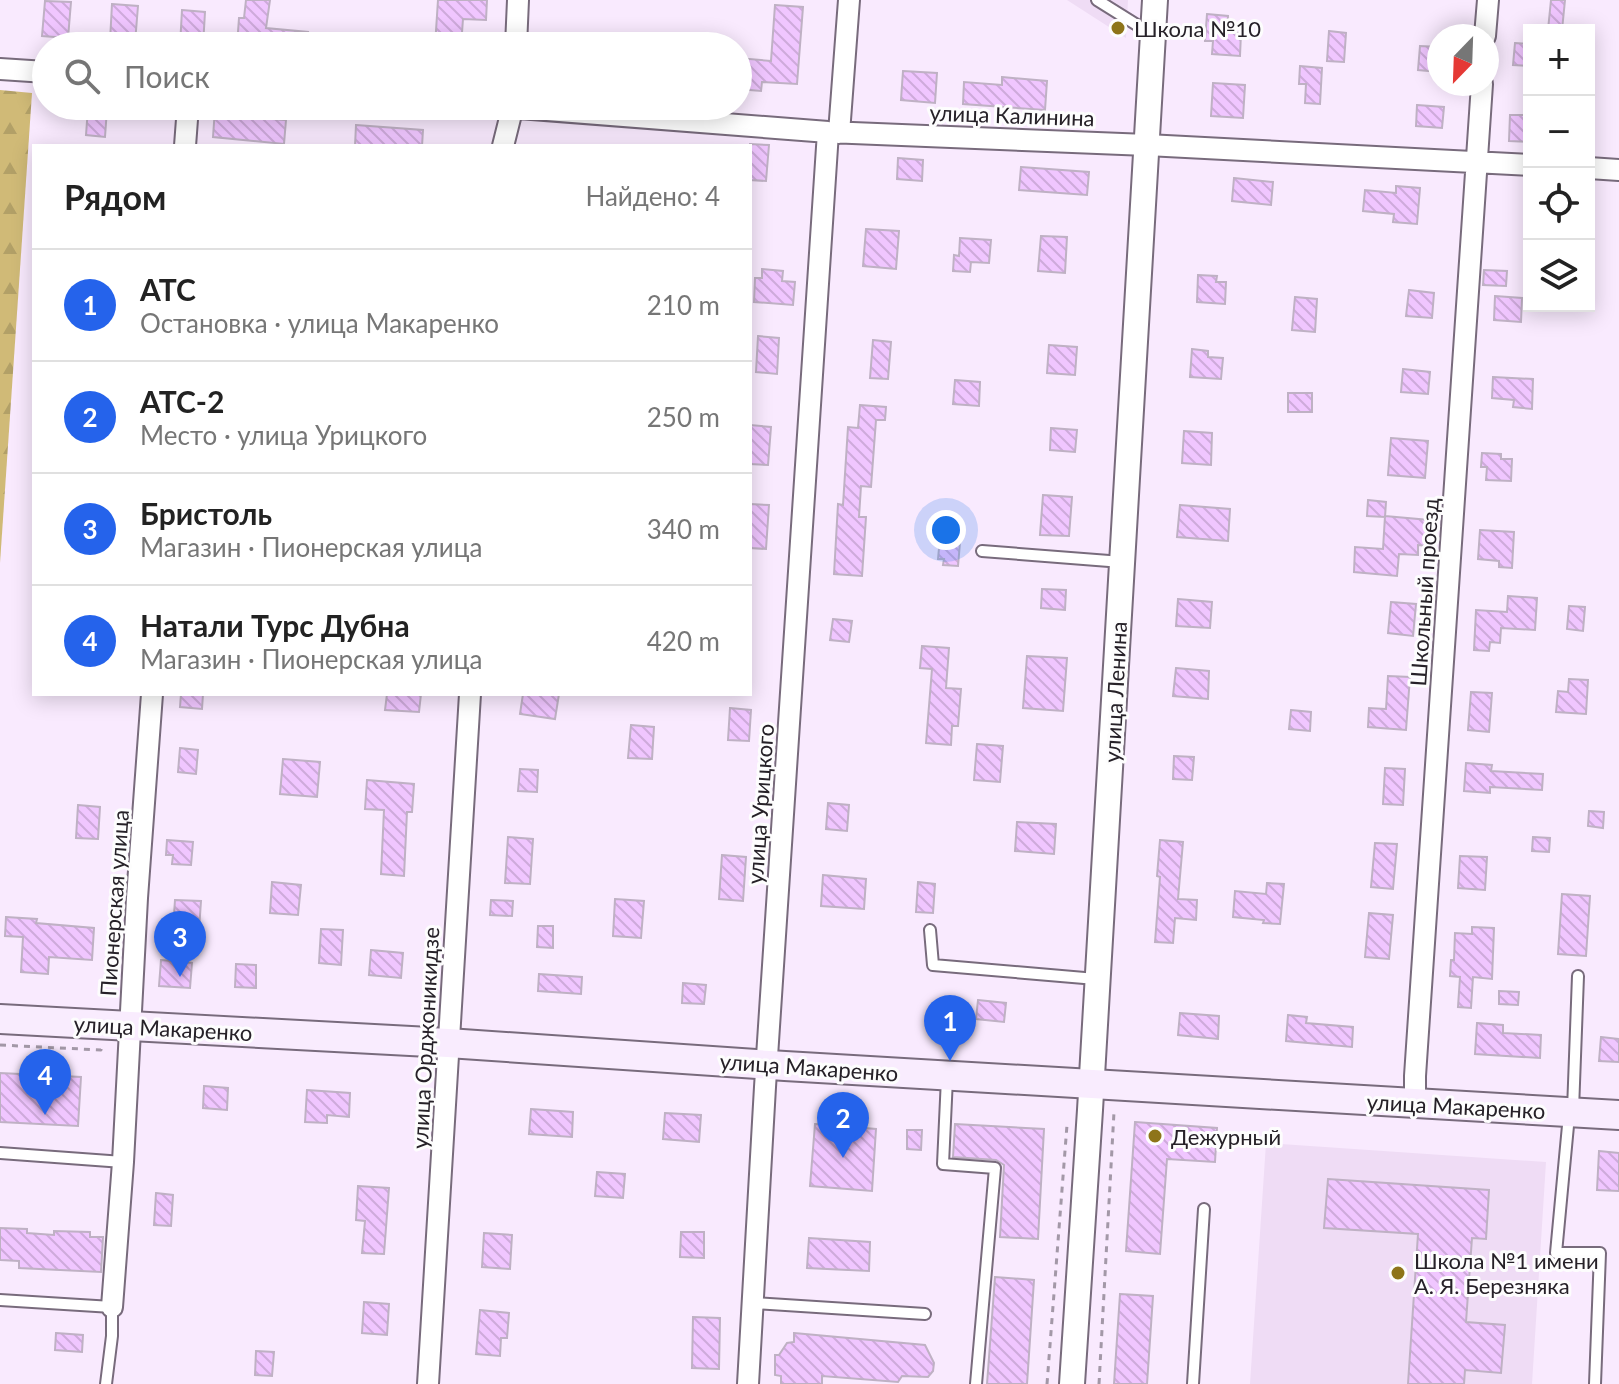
<!DOCTYPE html>
<html lang="ru">
<head>
<meta charset="utf-8">
<style>
	:root { --surface:#fff; --page:#f6f6f6; --text:#222; --muted:#767676; --line:#e0e0e0; --accent:#2563eb }
	body { margin:0; font-family:Lato,sans-serif; background:var(--page); color:var(--text) }
	.controls { position:absolute; right:24px; top:24px; display:grid; overflow:hidden; border-radius:0px; box-shadow:0 4px 20px #0003 }
	.controls button { width:72px; height:72px; display:grid; place-items:center; padding:0; border:0; border-bottom:2px solid var(--line); background:var(--surface); color:var(--text); font:40px sans-serif }
	.compass { position:absolute; left:1427px; top:24px; width:72px; height:72px; border-radius:50%; background:var(--surface); box-shadow:0 4px 20px #0003; rotate:203deg }
	.you { position:absolute; left:946px; top:530px; width:28px; height:28px; margin:-20px; border:6px solid #fff; border-radius:50%; background:#1a73e8; box-shadow:0 0 0 12px #1a73e833 }
	.badge { display:grid; place-items:center; width:52px; height:52px; border-radius:50%; background:var(--accent); color:#fff; font-size:26px; font-weight:700 }
	.pin { position:absolute; translate:-50% -66px; filter:drop-shadow(0 2px 4px #0008) }
	.pin::after { content:''; position:absolute; top:42px; width:28px; height:24px; background:inherit; clip-path:polygon(0 0,100% 0,50% 100%) }
	.list { margin:0; padding:0; list-style:none }
	h2 { display:flex; justify-content:space-between; align-items:center; height:104px; margin:0; padding:0 32px; font-size:34px }
	h2 small { font-size:26px; font-weight:400; color:var(--muted) }
	.list li { display:grid; grid-template-columns:52px 1fr auto; gap:24px; align-items:center; box-sizing:border-box; height:112px; padding:0 32px; border-top:2px solid var(--line) }
	.list b { display:block; font-size:30px; white-space:nowrap }
	.list p { margin:0; font-size:26px; white-space:nowrap; color:var(--muted) }
	.list em { font-size:26px; font-style:normal; color:var(--muted) }
	.icon { flex:none; width:44px; height:44px; fill:none; stroke:currentColor; stroke-width:2; stroke-linecap:round; stroke-linejoin:round }
	.map { position:relative; flex:none; width:1619px; height:1384px; overflow:hidden }
	.search { position:absolute; background:var(--surface); box-shadow:0 4px 20px #0003; left:32px; top:32px; width:720px; height:88px; display:flex; align-items:center; gap:20px; box-sizing:border-box; padding:0 28px; border-radius:44px; color:var(--muted); font-size:30px }
	.panel { position:absolute; background:var(--surface); box-shadow:0 4px 20px #0003; left:32px; top:144px; width:720px; height:552px; border-radius:0px }
	.map>svg:first-child { display:block }
</style>
</head>
<body>
<div class="map">
<svg width="1619" height="1384" viewBox="0 0 1619 1384">
	<defs>
		<pattern id="forest-firs" width="22" height="20" patternUnits="userSpaceOnUse" patternTransform="scale(2)"><rect width="22" height="20" fill="#d0ba77"/><path d="M5 1l3.5 6h-7zM16 11l3.5 6h-7z" fill="#b2a067"/></pattern>
		<pattern id="building-back-hatch" width="6" height="6" patternUnits="userSpaceOnUse" patternTransform="scale(2)"><rect width="6" height="6" fill="#f0c6ff"/><path d="M-1 5l2 2M0 0l6 6M5-1l2 2" fill="none" stroke="#ceaadb"/></pattern>
	</defs>
	<rect width="100%" height="100%" fill="#f9eafe"/>
	<path fill="#efdcf5" d="M1067,0H1128L1126,38Z
		M1266,1143L1546,1162L1532,1384H1250Z"/>
	<path fill="url(#forest-firs)" d="M0,90L32,93L0,563Z"/>
	<path fill="url(#building-back-hatch)" stroke="#bfb1c4" stroke-width="2" d="M246,0H270L266,28L308,32L306,46H237L239,18H244Z
		M438,0H487L486,20L463,19L461,46H435Z
		M1551,0H1565L1562,30H1548Z
		M45,1L71,2L68,38L42,36Z
		M112,4L138,6L135,43L110,41Z
		M775,5L803,7L797,84L762,82L761,91L738,89V58L771,61Z
		M182,10L205,12L203,46H180Z
		M1207,14L1228,16L1227,32L1241,33L1240,56L1212,54L1213,41H1205Z
		M1329,31L1346,33L1344,62L1327,61Z
		M1515,43L1529,44V66L1513,65Z
		M1420,46L1439,47V72L1418,70Z
		M1300,66L1322,68L1320,104L1305,103L1306,84H1299Z
		M903,71L937,73L935,103L901,100Z
		M1002,77L1047,81L1045,110L963,104L964,82L1002,85Z
		M1213,83L1245,85L1243,118L1211,116Z
		M1417,105L1444,107L1442,128L1416,126Z
		M88,108L107,109L105,137L86,135Z
		M215,109L245,111L244,117L286,120L284,144L213,137Z
		M1510,115H1529V142L1509,141Z
		M356,125L423,130L422,146H355Z
		M750,144L769,145L766,181L750,180Z
		M898,158L923,160L922,181L897,179Z
		M1021,167L1089,172L1087,195L1019,190Z
		M1234,178L1273,182L1271,205L1232,201Z
		M1396,186L1420,188L1417,224L1393,222L1394,214L1363,211L1365,190L1396,193Z
		M866,229L899,231L896,269L863,266Z
		M1041,236L1067,237L1065,273L1038,271Z
		M960,238L991,240L989,263L971,262L970,272L953,271L954,255L959,256Z
		M762,269L783,271L782,281L795,282L793,305L754,302L755,278H762Z
		M1484,270L1507,271L1506,286L1483,285Z
		M1198,275L1217,276L1216,282H1226L1225,304L1197,302Z
		M1409,290L1434,293L1432,318L1406,316Z
		M1495,296L1522,298L1521,322L1494,320Z
		M1295,297L1317,299L1315,332L1292,330Z
		M758,336L779,338L777,374L756,372Z
		M873,340L891,342L888,379L870,378Z
		M1049,345L1077,347L1075,375L1047,373Z
		M1192,349L1208,351V357L1223,358L1221,379L1190,377Z
		M1403,369L1430,372L1428,394L1401,392Z
		M1493,377L1533,379L1532,409L1513,407L1514,400L1492,398Z
		M955,380L980,382L979,406L953,404Z
		M1288,393H1312V412H1288Z
		M860,405L886,407L885,420H876L871,487L861,486L859,517H866L862,576L834,574L838,504L843,505L848,427L858,428Z
		M750,425L771,427L768,465L750,464Z
		M1051,428L1077,430L1075,452L1050,450Z
		M1184,431L1212,433L1211,465L1182,463Z
		M1391,438L1428,441L1425,478L1388,475Z
		M1482,453L1501,454V459H1512L1511,481L1486,480L1487,467H1481Z
		M1043,495L1072,497L1069,536L1040,535Z
		M1368,500L1386,502L1385,517L1367,516Z
		M750,504L769,505L766,549L750,548Z
		M1180,505L1230,509L1228,541L1177,537Z
		M1385,516L1429,520L1427,546L1418,545V555L1399,554L1397,576L1354,572L1355,547L1383,549Z
		M946,530L961,531L958,566L943,565L944,559H938L940,538L945,539Z
		M1480,530L1514,532L1512,568L1499,567V561L1478,559Z
		M1042,589L1066,590L1065,610L1041,608Z
		M1508,596L1537,598L1535,630L1501,628L1500,643L1490,642L1489,651L1474,650L1476,610L1507,612Z
		M1178,599L1212,602L1210,628L1176,626Z
		M1391,602L1416,604L1413,636L1388,633Z
		M1569,606L1585,607L1583,631L1567,629Z
		M833,619L852,621L849,642L830,640Z
		M922,646L949,648L946,688L961,689L958,726H952L951,745L926,743L932,669L920,668Z
		M1027,656L1067,658L1063,711L1023,708Z
		M1176,668L1209,671L1208,699L1173,696Z
		M1388,676L1410,677L1406,730L1368,727L1369,708L1386,709Z
		M1569,679L1588,680L1586,714L1556,712L1558,691L1568,692Z
		M1471,692L1492,693L1489,732L1468,730Z
		M181,694H203L202,709L180,707Z
		M387,694H421L419,712L385,710Z
		M523,694H559L555,719L520,714Z
		M730,708L751,710L749,741L728,740Z
		M1291,710L1311,712L1310,731L1289,729Z
		M631,725L654,727L652,759L628,758Z
		M977,744L1003,746L1000,782L974,780Z
		M180,748L198,750L196,774L178,772Z
		M1174,756L1194,757L1192,780L1173,779Z
		M283,759L320,762L317,797L280,794Z
		M1466,763L1492,765L1491,771L1543,774L1542,790L1490,787V793L1464,791Z
		M1385,768L1405,769L1403,805L1383,804Z
		M520,769L538,770L537,792L518,791Z
		M367,780L414,784L412,812H407L404,876L381,874L384,810L365,809Z
		M828,803L849,805L847,831L826,829Z
		M78,805L100,807L98,839L76,838Z
		M1589,811L1604,812L1603,828L1588,826Z
		M1017,822L1056,824L1054,854L1015,851Z
		M508,837L533,839L530,884L505,883Z
		M1533,837L1550,838L1549,852L1532,851Z
		M167,840L193,842L191,865L172,864L173,855H166Z
		M1160,840L1183,842L1178,899L1197,900L1196,920L1175,918L1173,943L1155,942L1160,877L1157,876Z
		M1375,843L1397,844L1393,889L1371,887Z
		M722,855L746,857L743,901L719,899Z
		M1460,856L1487,857L1485,890L1458,888Z
		M823,875L866,879L864,909L821,906Z
		M272,882L301,885L298,915L270,913Z
		M918,882L935,884L933,913L916,912Z
		M1267,883L1284,884L1280,924L1263,923L1264,920L1233,917L1235,891L1266,894Z
		M1562,894L1590,896L1586,956L1558,954Z
		M615,899L644,901L641,938L613,936Z
		M175,900L201,901L199,930L173,929Z
		M491,900L513,901L512,916L490,915Z
		M1369,913L1393,915L1389,959L1365,957Z
		M6,917L37,919L36,923L94,928L92,960L49,957L48,974L21,972L23,937L5,936Z
		M538,926H553V948L537,947Z
		M1472,927L1494,928L1492,979L1473,977L1471,1008L1458,1007L1460,977L1450,976L1451,960H1454L1455,933L1472,934Z
		M321,929L343,930L341,965L319,963Z
		M371,950L403,953L401,978L369,975Z
		M161,960L192,963L190,988L159,986Z
		M236,964L256,965V988L235,987Z
		M539,974L582,977L581,994L538,991Z
		M683,983L706,985L704,1004L682,1003Z
		M1499,991L1519,992L1518,1005L1499,1004Z
		M978,1000L1006,1003L1004,1022L976,1019Z
		M1180,1013L1219,1016L1218,1039L1178,1035Z
		M1288,1015L1307,1017L1306,1023L1353,1027L1352,1047L1286,1041Z
		M1477,1023L1503,1025V1033L1541,1035L1540,1058L1475,1054Z
		M1601,1037L1619,1039V1062L1599,1061Z
		M0,1073L81,1077L78,1126L0,1122Z
		M204,1086L228,1088L227,1110L203,1108Z
		M307,1090L350,1093L349,1117L327,1115V1123L305,1122Z
		M531,1109L573,1112L572,1137L529,1134Z
		M665,1113L701,1115L699,1142L663,1139Z
		M1135,1122L1217,1128L1215,1162L1167,1159L1160,1254L1126,1251Z
		M815,1124L876,1129L872,1191L810,1186Z
		M955,1124L1044,1129L1038,1239L1000,1237L1004,1165L996,1160L953,1157Z
		M907,1130H922L921,1150L907,1149Z
		M1599,1151L1619,1153V1191L1597,1190Z
		M597,1172L625,1174L623,1198L595,1196Z
		M1328,1179L1489,1190L1486,1239L1472,1238L1466,1322L1505,1325L1501,1373L1465,1370L1464,1384H1408L1418,1234L1324,1228Z
		M358,1186L389,1188L384,1254L362,1253L365,1221L356,1220Z
		M156,1193L173,1195L171,1226L154,1225Z
		M0,1228L27,1229V1233L54,1235V1231L90,1232V1237H103L101,1272L19,1268V1261L0,1260Z
		M681,1232H704V1258L680,1257Z
		M484,1233L512,1235L510,1269L482,1267Z
		M809,1238L870,1242L869,1271L807,1268Z
		M995,1277L1034,1280L1027,1384H987Z
		M1120,1294L1153,1296L1147,1384H1114Z
		M364,1302L389,1304L387,1335L362,1333Z
		M480,1310L509,1313L507,1338H501L500,1356L476,1354Z
		M693,1317L720,1318L719,1369L692,1368Z
		M56,1333L83,1335L82,1352L55,1350Z
		M794,1333L925,1345L934,1363L933,1371L928,1377L902,1376L898,1382L822,1376V1384H781V1376L775,1375V1355H779L787,1343L794,1342Z
		M256,1351L274,1352L272,1376L255,1375Z"/>
	<g fill="none" stroke-linecap="round" stroke-linejoin="round">
		<defs>
			<path id="service" d="M1097,0L1153,35
				M982,551L1122,562
				M930,930L933,965L1096,979
				M947,1078L943,1164L995,1168L976,1384
				M1573,1110L1578,976
				M1569,1115L1556,1253H1600L1595,1384
				M0,1153L123,1162
				M0,1300L112,1307V1336L106,1384
				M753,1303L925,1314
				M1193,1384L1204,1209"/>
			<path id="minor" d="M1485,36L1488,0
				M516,46L518,0
				M0,69L46,72
				M494,106L828,132L1147,145L1529,165
				M839,133L849,0
				M185,146L188,106
				M503,146L513,106
				M1589,168L1619,170
				M1415,1103V1076L1482,84
				M112,1307L123,1162L137,898L152,694
				M428,1384L470,694
				M748,1384L765,1087L828,132"/>
			<path id="tertiary" d="M1072,1384L1090,1110L1155,0"/>
			<path id="secondary" d="M0,1019L448,1043L785,1066L1619,1115"/>
		</defs>
		<use href="#service" stroke="#786b7c" stroke-width="14"/>
		<use href="#minor" stroke="#786b7c" stroke-width="24"/>
		<use href="#tertiary" stroke="#786b7c" stroke-width="28"/>
		<use href="#secondary" stroke="#786b7c" stroke-width="32"/>
		<path stroke="#a398a7" stroke-width="3" stroke-dasharray="6 6" stroke-linecap="butt" d="M0,1045L101,1050V1047
			M1047,1384L1067,1125
			M1099,1384L1114,1112"/>
		<use href="#service" stroke="#fff" stroke-width="10"/>
		<use href="#minor" stroke="#fff" stroke-width="20"/>
		<use href="#tertiary" stroke="#fff" stroke-width="24"/>
		<use href="#secondary" stroke="#f9ecfe" stroke-width="28"/>
	</g>
	<g fill="#8e7419" stroke="#fdfdfd" stroke-width="3">
		<circle cx="1118" cy="28" r="8"/>
		<circle cx="1155" cy="1136" r="8"/>
		<circle cx="1398" cy="1273" r="8"/>
	</g>
	<g text-anchor="middle" dominant-baseline="central" stroke-width="6" stroke-linejoin="round" paint-order="stroke">
		<g font-size="22" fill="#262128" stroke="#fdfdfd" text-anchor="start">
			<text x="1134" y="28">Школа №10</text>
			<text x="1171" y="1136">Дежурный</text>
			<text x="1414" y="1260">Школа №1 имени<tspan x="1414" dy="25">А. Я. Березняка</tspan></text>
		</g>
		<g font-size="22" fill="#262128" stroke="#fdfdfd">
			<text transform="translate(1012 115) rotate(2)">улица Калинина</text>
			<text transform="translate(1424 592) rotate(-86)">Школьный проезд</text>
			<text transform="translate(1115 692) rotate(-87)">улица Ленина</text>
			<text transform="translate(760 804) rotate(-86)">улица Урицкого</text>
			<text transform="translate(114 903) rotate(-86)">Пионерская улица</text>
			<text transform="translate(163 1028) rotate(3)">улица Макаренко</text>
			<text transform="translate(425 1038) rotate(-87)">улица Орджоникидзе</text>
			<text transform="translate(809 1067) rotate(4)">улица Макаренко</text>
			<text transform="translate(1456 1106) rotate(3)">улица Макаренко</text>
		</g>
	</g>
</svg>
<div class="controls">
<button>+</button>
<button>−</button>
<button><svg class="icon" aria-label="locate" viewBox="0 0 24 24"><circle cx="12" cy="12" r="6"/><path d="M12 2v4M12 18v4M2 12h4M18 12h4"/></svg></button>
<button><svg class="icon" aria-label="layers" viewBox="0 0 24 24"><path d="M12 4l9 5-9 5-9-5zM3 14l9 5 9-5"/></svg></button>
</div>
<svg class="compass" viewBox="-18 -18 36 36"><path d="M0-13l5 13h-10z" fill="#e53935"/><path d="M0 13l5-13h-10z" fill="#767676"/></svg>
<div class="you"></div>
<div class="pin badge" style="left:950px;top:1061px">1</div>
<div class="pin badge" style="left:843px;top:1158px">2</div>
<div class="pin badge" style="left:180px;top:977px">3</div>
<div class="pin badge" style="left:45px;top:1115px">4</div>
<div class="search"><svg class="icon" aria-label="search" viewBox="0 0 24 24"><circle cx="10" cy="10" r="6"/><path d="M15 15l6 6"/></svg>Поиск</div>
<section class="panel">
<h2>Рядом<small>Найдено: 4</small></h2>
<ul class="list">
<li><span class="badge">1</span><div><b>АТС</b><p>Остановка · улица Макаренко</p></div><em>210 m</em></li>
<li><span class="badge">2</span><div><b>АТС-2</b><p>Место · улица Урицкого</p></div><em>250 m</em></li>
<li><span class="badge">3</span><div><b>Бристоль</b><p>Магазин · Пионерская улица</p></div><em>340 m</em></li>
<li><span class="badge">4</span><div><b>Натали Турс Дубна</b><p>Магазин · Пионерская улица</p></div><em>420 m</em></li>
</ul>
</section>
</div>
</body>
</html>
